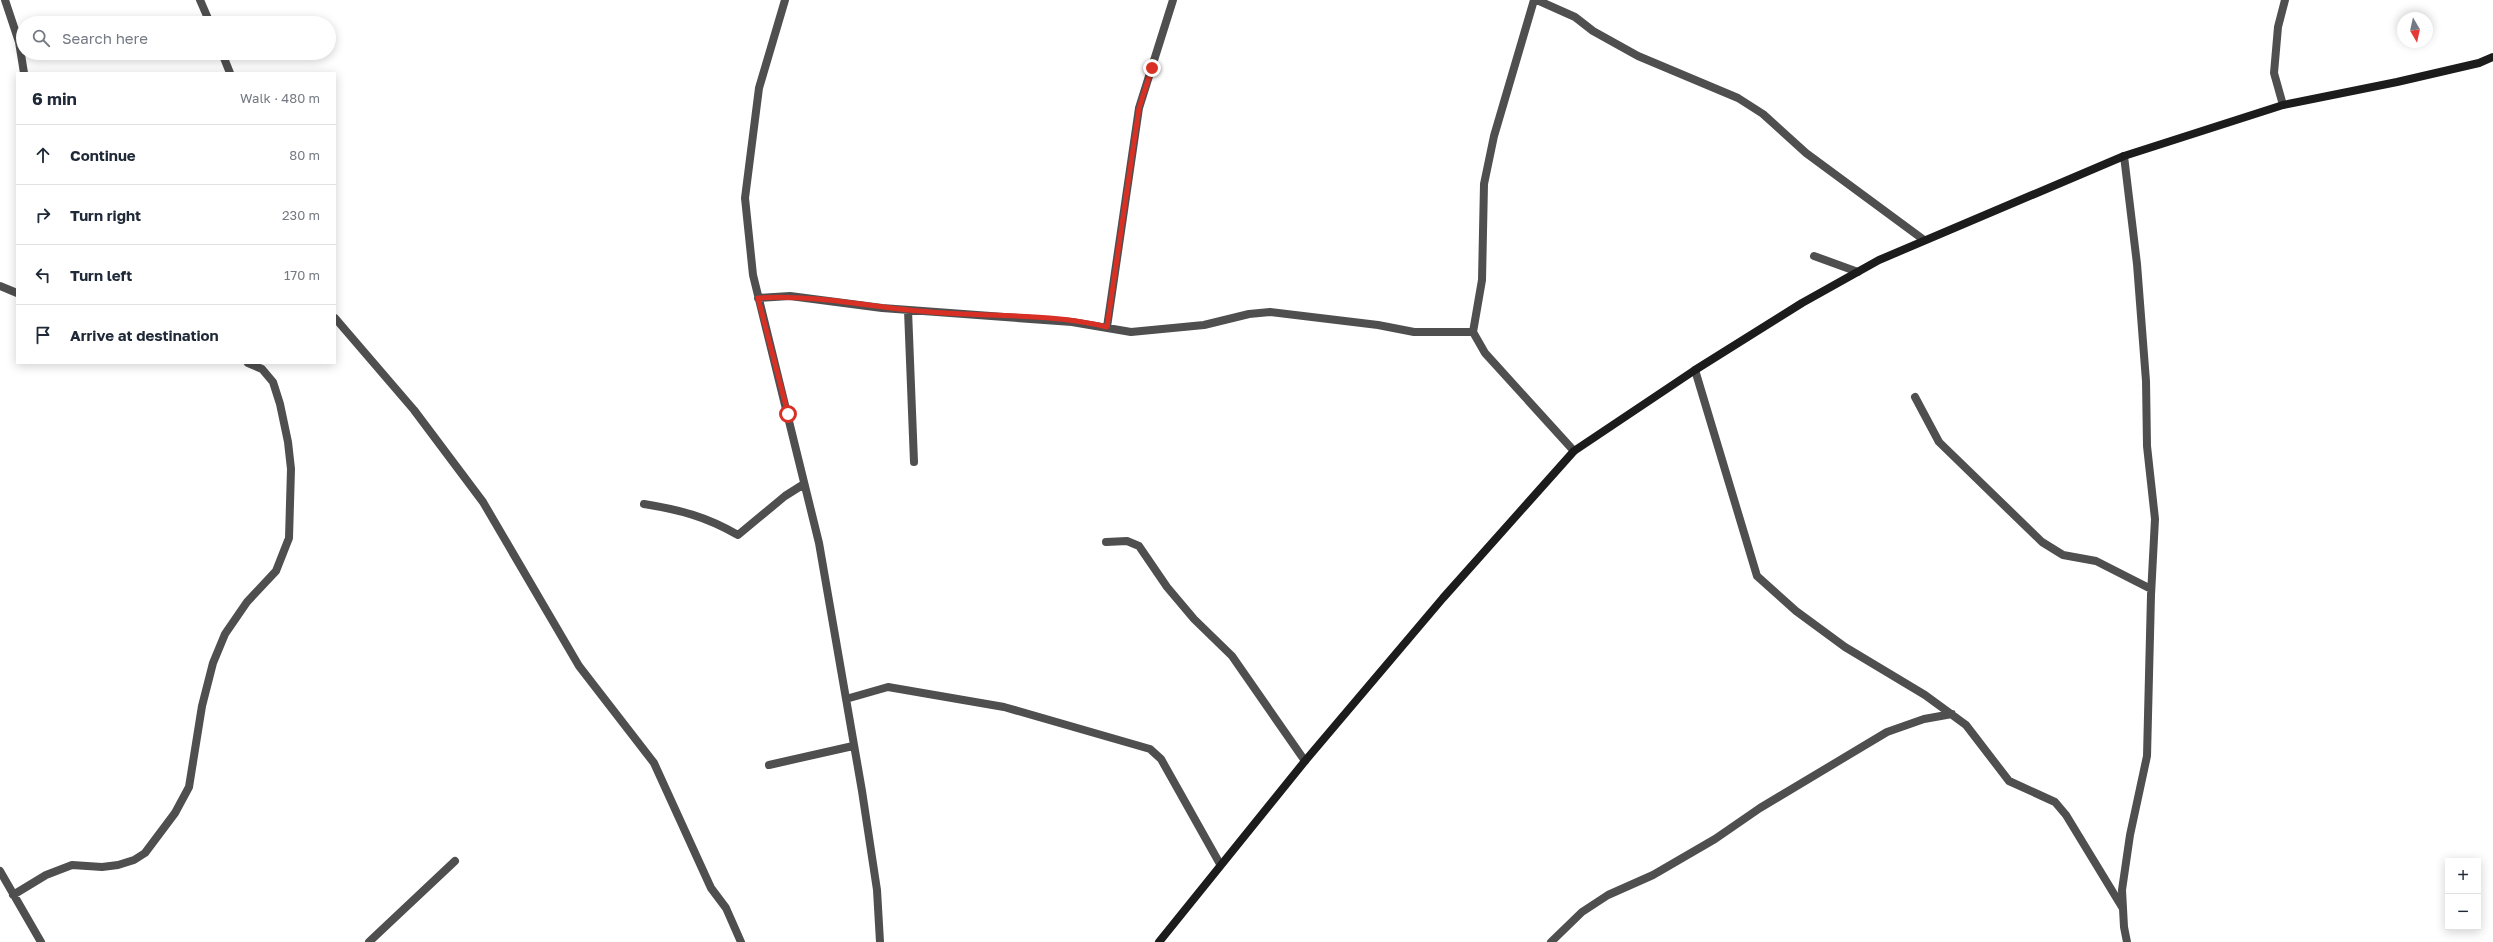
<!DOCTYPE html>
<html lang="en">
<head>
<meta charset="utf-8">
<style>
	:root { --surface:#fff; --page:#f2f2f3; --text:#1f2937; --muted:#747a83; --line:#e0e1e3 }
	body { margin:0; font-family:"Golos Text",sans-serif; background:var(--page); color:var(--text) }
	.controls { position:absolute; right:12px; bottom:12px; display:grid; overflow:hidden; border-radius:0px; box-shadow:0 2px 10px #0003 }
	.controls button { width:36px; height:36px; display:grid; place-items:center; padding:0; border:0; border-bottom:1px solid var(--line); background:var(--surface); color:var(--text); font:20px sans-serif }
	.compass { position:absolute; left:2397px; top:12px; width:36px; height:36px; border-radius:50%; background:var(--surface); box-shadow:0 2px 10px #0003; rotate:171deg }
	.stop { position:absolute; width:12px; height:12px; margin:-9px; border:3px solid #d93025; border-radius:50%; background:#fff }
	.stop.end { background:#d93025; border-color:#fff; box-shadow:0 1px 4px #0008 }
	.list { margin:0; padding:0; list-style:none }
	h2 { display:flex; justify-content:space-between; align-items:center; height:52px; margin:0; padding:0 16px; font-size:17px }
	h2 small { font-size:13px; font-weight:400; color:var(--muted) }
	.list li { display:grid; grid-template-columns:26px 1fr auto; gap:12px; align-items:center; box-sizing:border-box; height:60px; padding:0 16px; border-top:1px solid var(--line) }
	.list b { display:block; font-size:15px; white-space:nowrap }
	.list em { font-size:13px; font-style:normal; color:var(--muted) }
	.icon { flex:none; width:22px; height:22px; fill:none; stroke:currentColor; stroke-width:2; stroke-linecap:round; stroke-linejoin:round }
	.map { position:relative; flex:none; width:2493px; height:942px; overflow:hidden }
	.search { position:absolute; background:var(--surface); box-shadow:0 2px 10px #0003; left:16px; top:16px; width:320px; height:44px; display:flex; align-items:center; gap:10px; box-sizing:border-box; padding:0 14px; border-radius:22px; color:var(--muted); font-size:15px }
	.panel { position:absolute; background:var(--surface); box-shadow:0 2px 10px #0003; left:16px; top:72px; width:320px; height:292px; border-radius:0px }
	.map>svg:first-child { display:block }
</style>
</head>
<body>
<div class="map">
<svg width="2493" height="942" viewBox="0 0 2493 942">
	<rect width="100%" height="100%" fill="#fff"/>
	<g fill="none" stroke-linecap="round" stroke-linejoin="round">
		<path stroke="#4f4f4f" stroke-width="8" d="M5,0L19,42L24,73
			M200,0L210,23
			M785,0L759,88L745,198L753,275L819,543L862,791L877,890L880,942
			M1534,0L1494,136L1484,184L1482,280L1473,332L1485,353L1574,451
			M1537,0L1575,17L1593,31L1638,56L1738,98L1763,114L1806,153L1924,240
			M222,53L230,73
			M2283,105L2274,73L2278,27L2285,0
			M2124,156L2137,264L2146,381L2147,446L2155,519L2151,595L2147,756L2130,835L2122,890L2124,927L2127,942
			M1814,256L1858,272
			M0,286L17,293
			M758,298L790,296L882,308L1072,322L1131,332L1204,325L1249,314L1270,312L1378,325L1414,332H1473
			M908,310L914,462
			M335,318L414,410L483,502L579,666L654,763L711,888L726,908L741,942
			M1107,327L1139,108L1173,0
			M1695,370L1757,576L1796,611L1845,647L1925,695L1966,725L2009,781L2055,802L2066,815L2122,907
			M1915,397L1939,442L2042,542L2063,555L2096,561L2151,589
			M644,504C680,510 705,516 738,535L785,496L804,484
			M1106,542L1127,541L1139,546L1167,587L1194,619L1232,656L1305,761
			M846,699L888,687L1004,707L1150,749L1161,759L1220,864
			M769,765L853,746
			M0,871L41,942
			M13,895L46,875L72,865L102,867L118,865L134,860L145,853L175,813L189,787L202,706L213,663L225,634L247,602L276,571L289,538L291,469L288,442L280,404L273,382L262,369L248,363
			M369,942L455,861
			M1551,942L1582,912L1608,895L1653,875L1715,839L1760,808L1887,732L1924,719L1952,714"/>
		<path stroke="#1c1c1c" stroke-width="8" d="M1159,942L1305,761L1443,598L1574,451L1695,370L1802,303L1879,260L2124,156L2283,105L2397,82L2479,63L2493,57"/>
	</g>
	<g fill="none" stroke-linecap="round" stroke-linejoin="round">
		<path stroke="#d93025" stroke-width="5" d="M788,414L758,298C816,294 874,308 931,312C989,317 1051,313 1107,327L1139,108L1152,68"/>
	</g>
</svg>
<div class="controls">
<button>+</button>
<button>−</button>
</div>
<svg class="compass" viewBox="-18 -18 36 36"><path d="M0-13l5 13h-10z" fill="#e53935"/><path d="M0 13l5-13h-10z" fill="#747a83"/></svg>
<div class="stop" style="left:788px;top:414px"></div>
<div class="stop end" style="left:1152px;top:68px"></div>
<div class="search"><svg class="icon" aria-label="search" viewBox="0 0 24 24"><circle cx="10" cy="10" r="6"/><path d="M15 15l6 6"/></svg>Search here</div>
<section class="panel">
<h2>6 min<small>Walk · 480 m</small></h2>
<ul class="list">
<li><svg class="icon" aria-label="ahead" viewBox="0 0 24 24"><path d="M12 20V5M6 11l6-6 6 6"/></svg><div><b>Continue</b></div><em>80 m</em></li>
<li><svg class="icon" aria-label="right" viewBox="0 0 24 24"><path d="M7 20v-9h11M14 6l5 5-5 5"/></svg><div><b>Turn right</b></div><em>230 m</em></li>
<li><svg class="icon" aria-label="left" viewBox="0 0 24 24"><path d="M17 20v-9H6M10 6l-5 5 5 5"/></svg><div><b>Turn left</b></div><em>170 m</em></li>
<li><svg class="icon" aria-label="arrive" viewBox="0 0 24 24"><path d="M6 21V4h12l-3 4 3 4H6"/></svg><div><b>Arrive at destination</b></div></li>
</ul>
</section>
</div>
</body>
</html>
